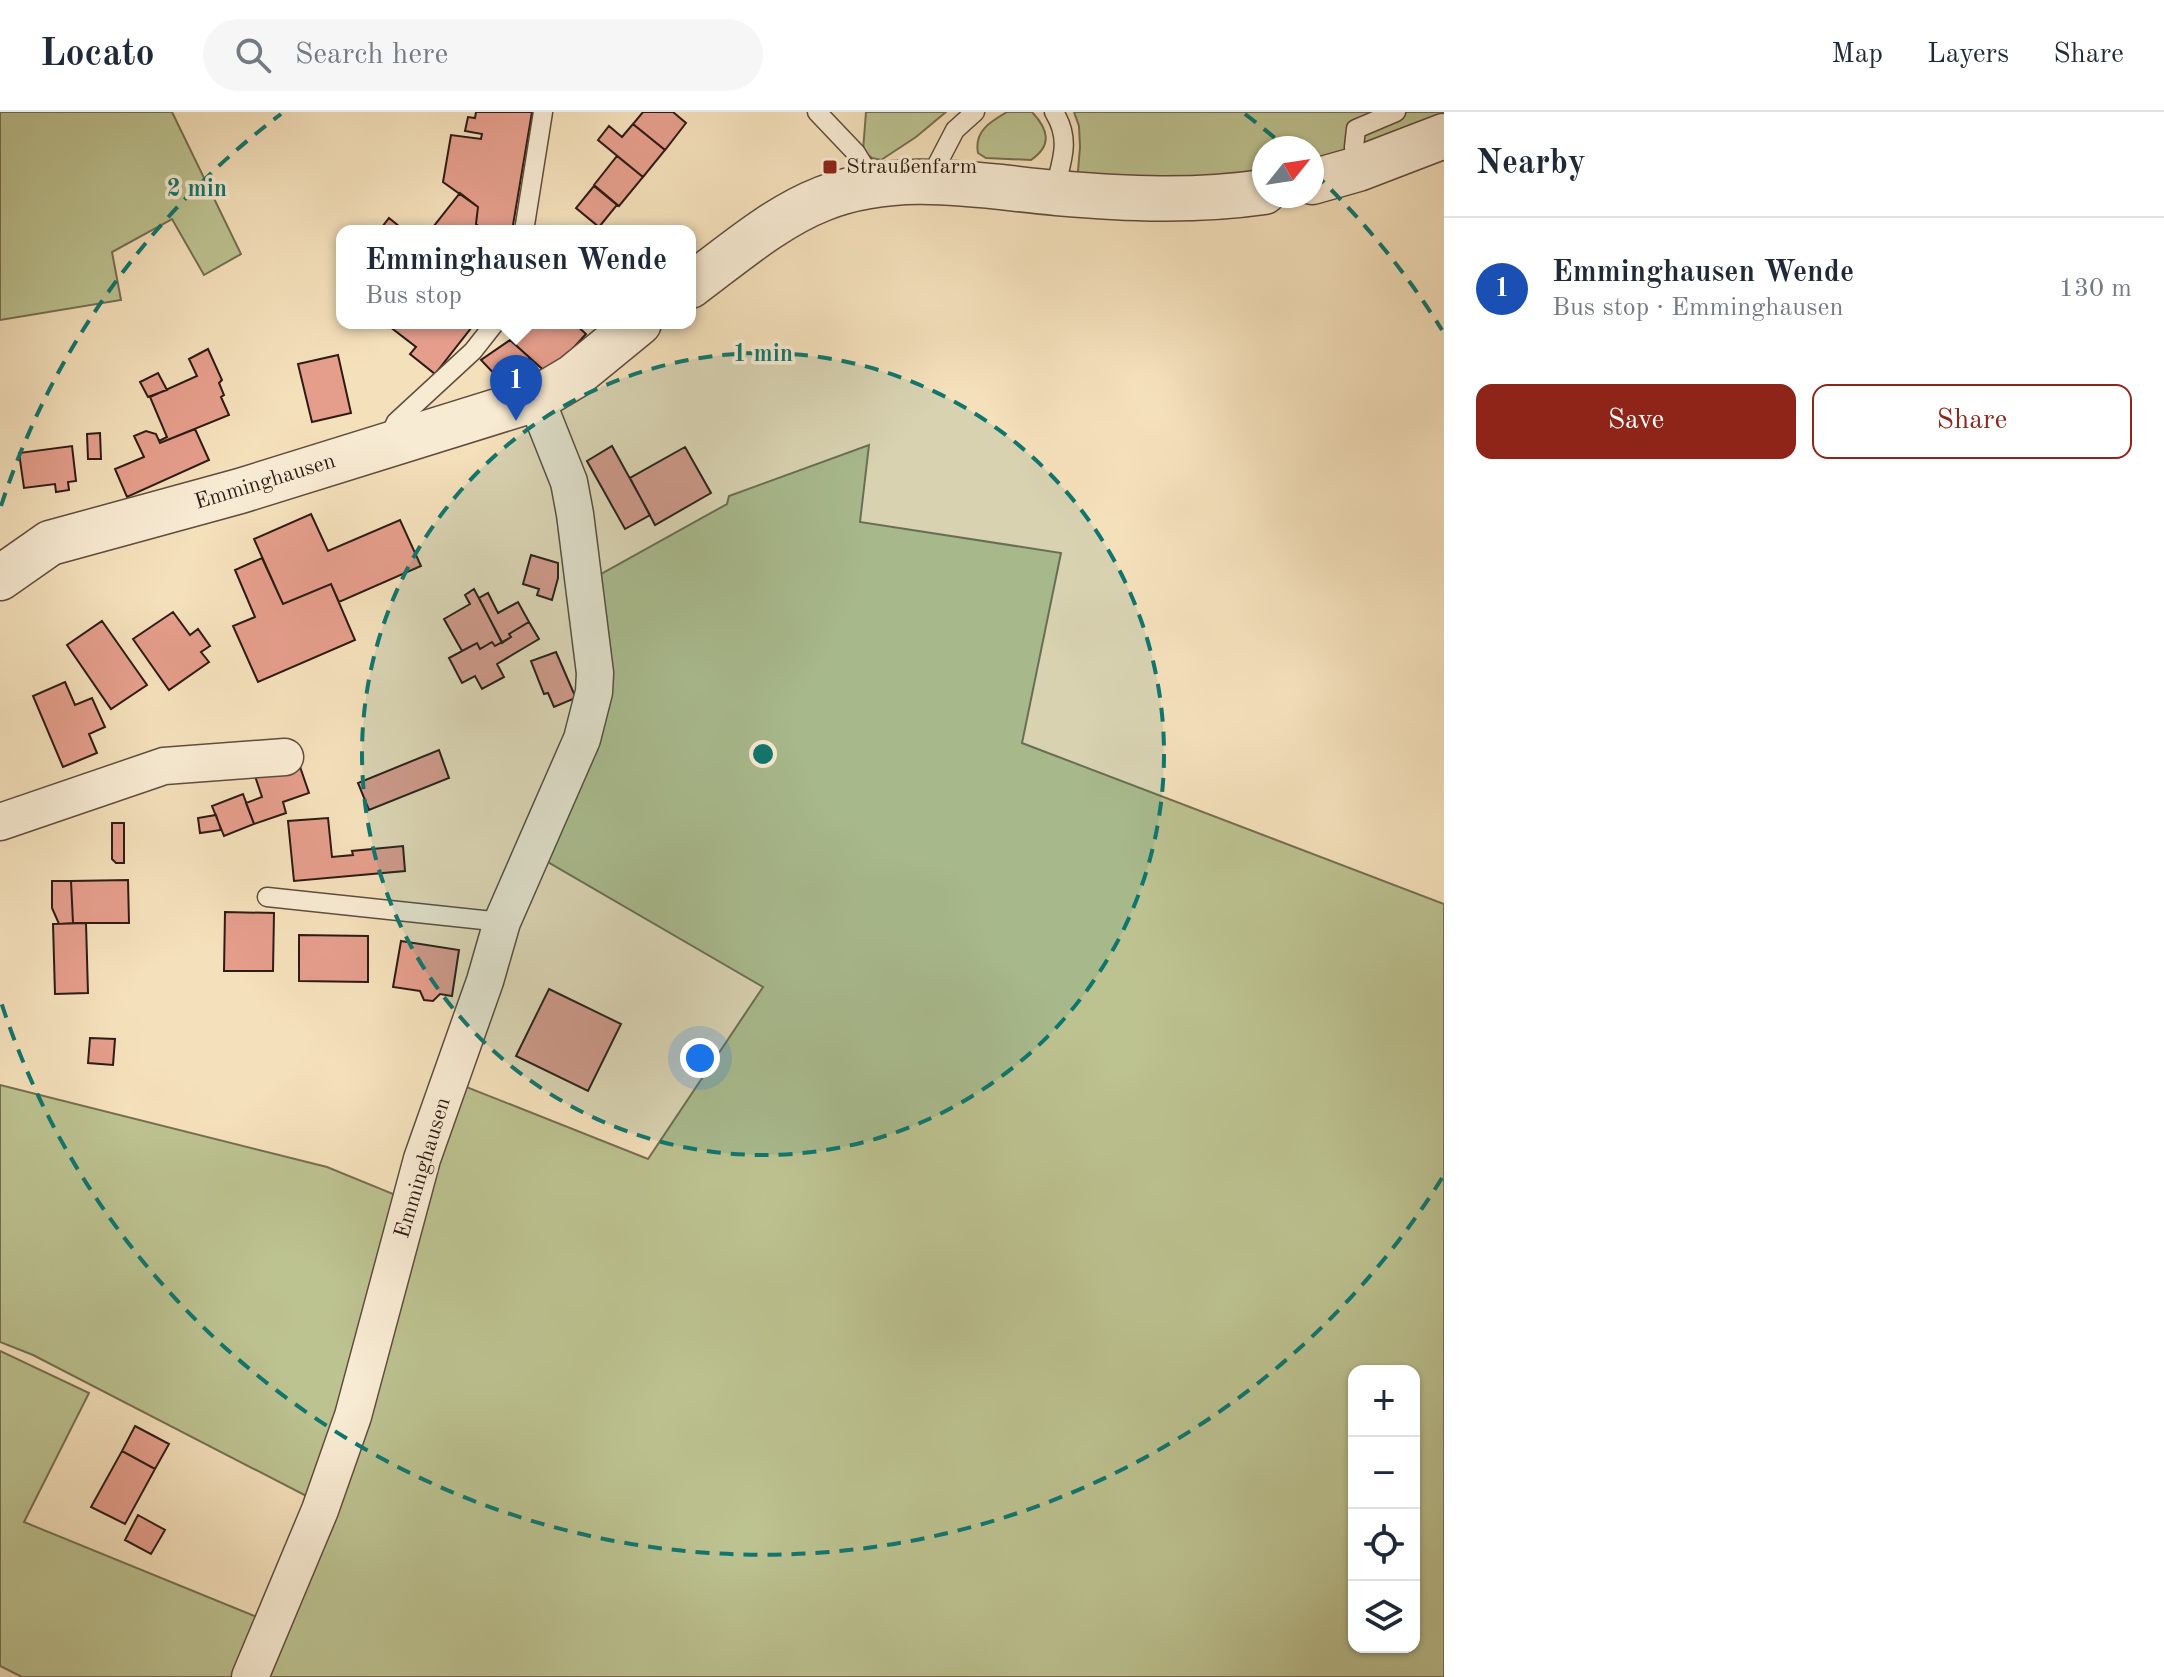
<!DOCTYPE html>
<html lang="en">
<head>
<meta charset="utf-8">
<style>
	:root { --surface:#fff; --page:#f6f6f7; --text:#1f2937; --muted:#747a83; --line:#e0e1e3; --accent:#8f2418 }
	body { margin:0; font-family:"Old Standard TT",serif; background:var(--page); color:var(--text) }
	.controls { position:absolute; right:24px; bottom:24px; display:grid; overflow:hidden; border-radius:16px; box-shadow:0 2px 6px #0004 }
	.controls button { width:72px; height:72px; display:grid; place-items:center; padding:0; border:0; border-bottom:2px solid var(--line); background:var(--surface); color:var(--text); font:40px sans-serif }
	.compass { position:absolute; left:1252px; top:24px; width:72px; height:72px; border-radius:50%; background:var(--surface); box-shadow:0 2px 6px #0004; rotate:60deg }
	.you { position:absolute; left:700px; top:946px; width:28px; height:28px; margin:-20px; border:6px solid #fff; border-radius:50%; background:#1a73e8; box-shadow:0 0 0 12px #1a73e833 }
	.badge { display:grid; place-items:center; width:52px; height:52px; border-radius:50%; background:var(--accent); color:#fff; font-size:26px; font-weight:700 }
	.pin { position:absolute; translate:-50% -66px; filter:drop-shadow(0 2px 4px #0008) }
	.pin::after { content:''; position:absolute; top:42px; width:28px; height:24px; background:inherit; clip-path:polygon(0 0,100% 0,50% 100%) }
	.popup { position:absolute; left:336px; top:113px; width:360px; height:104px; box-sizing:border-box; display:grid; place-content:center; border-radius:16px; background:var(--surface); filter:drop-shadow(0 2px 6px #0005); font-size:26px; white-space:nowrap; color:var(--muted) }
	.popup b { font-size:30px; color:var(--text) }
	.popup::after { content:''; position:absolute; left:50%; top:100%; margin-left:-16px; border:16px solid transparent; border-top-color:var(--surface) }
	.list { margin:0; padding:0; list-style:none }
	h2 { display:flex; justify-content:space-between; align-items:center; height:104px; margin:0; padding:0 32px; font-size:34px }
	h2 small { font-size:26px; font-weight:400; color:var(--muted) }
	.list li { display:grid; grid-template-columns:52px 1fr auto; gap:24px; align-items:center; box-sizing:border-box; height:144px; padding:0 32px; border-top:2px solid var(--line) }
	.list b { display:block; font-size:30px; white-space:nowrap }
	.list p { margin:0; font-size:26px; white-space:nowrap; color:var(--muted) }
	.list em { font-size:26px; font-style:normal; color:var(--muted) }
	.actions { display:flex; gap:16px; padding:24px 32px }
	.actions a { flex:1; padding:18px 0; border:2px solid var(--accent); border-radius:16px; text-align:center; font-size:28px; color:var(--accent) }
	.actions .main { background:var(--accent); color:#fff }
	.icon { flex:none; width:44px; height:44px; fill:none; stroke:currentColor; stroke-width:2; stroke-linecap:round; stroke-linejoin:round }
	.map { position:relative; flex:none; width:1444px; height:1565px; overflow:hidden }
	header { display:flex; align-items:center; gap:48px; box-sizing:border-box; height:112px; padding:0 40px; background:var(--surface); border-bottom:2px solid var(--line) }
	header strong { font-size:38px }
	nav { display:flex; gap:44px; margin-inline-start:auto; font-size:28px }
	.search { width:560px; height:72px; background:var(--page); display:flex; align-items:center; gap:20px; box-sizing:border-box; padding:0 28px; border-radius:44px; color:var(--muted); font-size:30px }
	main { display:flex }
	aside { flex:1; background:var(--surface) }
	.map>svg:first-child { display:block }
</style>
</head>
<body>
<header>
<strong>Locato</strong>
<div class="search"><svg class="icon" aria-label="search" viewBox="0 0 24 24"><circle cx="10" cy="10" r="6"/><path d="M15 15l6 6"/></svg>Search here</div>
<nav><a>Map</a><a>Layers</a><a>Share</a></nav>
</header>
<main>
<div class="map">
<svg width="1444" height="1565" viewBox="0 0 1444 1565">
	<rect width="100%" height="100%" fill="#f4e0bb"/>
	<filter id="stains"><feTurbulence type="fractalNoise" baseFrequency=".0025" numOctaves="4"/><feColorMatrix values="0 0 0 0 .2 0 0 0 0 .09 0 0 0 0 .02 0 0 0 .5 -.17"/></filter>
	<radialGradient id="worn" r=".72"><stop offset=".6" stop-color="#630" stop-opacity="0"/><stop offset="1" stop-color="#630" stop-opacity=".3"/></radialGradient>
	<path fill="#bcc290" stroke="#756e52" stroke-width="2" fill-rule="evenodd" d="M0,0H172L241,142L204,163L172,107L112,140L121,188L0,208Z
		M866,0H946L916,25L881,48L872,46L863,39Z
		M1007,0H1032C1048,17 1053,33 1031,48L986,46L978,41C974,19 990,10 1007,0Z
		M1074,0H1444V10L1312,57V36H1264V68L1081,64L1078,59L1080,35L1079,14Z
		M869,333L860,410L1061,441L1022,631L1444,792V1565H255L454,970L648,1047L763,875L541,746L567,694L594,466L727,392L729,384ZM1354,1259H1414V1535H1354Z
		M0,973L327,1055L403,1086L318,1390L33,1243L0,1230Z
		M0,1239L89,1281L24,1410L269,1510L245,1565H22L0,1554Z"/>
	<path fill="#e59e8c" stroke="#2e1b14" stroke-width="2" d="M476,0H532L512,119H485L476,112L478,95L443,70L451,23L481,27L482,22L465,19L468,5L475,6Z
		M643,0H673L686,11L665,38L633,12Z
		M633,12L665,38L643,65L598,28L609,14L622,25Z
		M617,44L643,65L619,94L594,73Z
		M594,74L617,93L599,115L576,96Z
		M460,81L478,95L476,112L485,119H430Z
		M389,106L405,119H379Z
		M385,211H475L435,262L410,242L416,235Z
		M526,211H574L586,222L549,263L510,228Z
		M510,228L530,246L499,267L481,248Z
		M208,237L222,268L219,271L224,283L221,285L229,303L160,331L159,329L167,325L150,285L197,264L189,247Z
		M338,243L351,301L312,310L298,252Z
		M158,261L167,278L148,285L140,270Z
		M195,317L209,348L127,385L115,357L144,345L134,324L146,319L156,322L160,331Z
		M100,321L101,347H88L87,322Z
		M72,334L76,369L68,370L69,378L56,380L55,372L24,376L19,341Z
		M612,334L650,403L625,417L587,349Z
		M685,335L711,381L655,413L630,366Z
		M311,402L328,439L400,408L421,454L339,490L331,472L283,492L254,427Z
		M531,443L558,451V466L552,488L537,483L539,477L523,472Z
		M262,446L283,492L331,472L355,528L258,570L233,514L255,505L235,458Z
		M474,477L502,530L495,534L492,530L480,537L477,531L462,539L444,507L470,492L465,483Z
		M488,481L498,501L518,490L529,510L509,522L511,525L502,531L479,486Z
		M173,500L190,523L198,517L210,534L201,540L209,550L169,578L133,527Z
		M102,509L147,573L111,597L67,533Z
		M529,510L539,527L497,552L504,565L482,577L475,564L462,571L449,546L477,531L480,537L492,530L495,534L511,525L509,522Z
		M556,540L575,584L573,587L554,595L548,581L544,582L531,549Z
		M65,570L75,593L92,586L105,615L89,622L97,641L63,655L33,584Z
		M439,638L449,666L369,698L358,671Z
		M298,649L309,681L283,690L286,701L254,712L246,691L262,685L255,664Z
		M243,682L254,712L224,724L212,694Z
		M216,703L221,718L200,721L198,706Z
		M328,706L332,745L353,743L352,739L403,734L405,759L294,769L288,709Z
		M112,711H124V751H116L112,747Z
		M128,768L129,811H73L71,769Z
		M52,769H71L73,811L59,812L52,796Z
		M225,800L274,801L273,859H224Z
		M86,811L88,881L55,882L53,812Z
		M299,823L368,824V870L299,869Z
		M401,829L459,838L452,884L440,882L433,889L424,888L420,879L393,875Z
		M549,877L621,912L588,979L516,944Z
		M90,926L115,927L113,953L88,951Z
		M135,1314L169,1332L155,1357L122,1339Z
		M122,1339L155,1357L125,1412L91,1395Z
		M138,1403L165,1418L151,1442L125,1428Z"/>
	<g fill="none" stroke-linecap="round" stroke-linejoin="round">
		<defs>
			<path id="service" d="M817,0L856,41L875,72
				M1054,0C1072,29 1061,50 1054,80
				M1358,57L1354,35L1356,17L1396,0
				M929,68L955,18L975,0
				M524,119L543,0
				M389,325L396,310L473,239L495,211
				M267,785L502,810"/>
			<path id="minor" d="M0,710L164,654L285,645
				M250,1565L320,1398L353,1304L422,1047L485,869L502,810L582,627L594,580L595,561L575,402L569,370L536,287"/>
			<path id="tertiary" d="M1312,70L1358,57L1444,24
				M690,174C732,143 774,106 822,87C898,57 979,74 1057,81C1127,87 1194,90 1264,80
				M0,466L50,431L240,379L536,287L573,265L639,211"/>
		</defs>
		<use href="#service" stroke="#604c3e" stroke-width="21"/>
		<use href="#minor" stroke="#604c3e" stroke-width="39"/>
		<use href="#tertiary" stroke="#604c3e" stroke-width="47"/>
		<use href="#service" stroke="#f8ebd3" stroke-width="18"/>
		<use href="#minor" stroke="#f8ebd3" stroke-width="36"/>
		<use href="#tertiary" stroke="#f8ebd3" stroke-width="44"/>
	</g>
	<circle cx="763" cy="642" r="401" fill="#0f766e" fill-opacity=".12"/>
	<g fill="none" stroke="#0f766e" stroke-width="4" stroke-dasharray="14 10">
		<circle cx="763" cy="642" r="401"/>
		<path d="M1442 1066A801 801 0 0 1 1 890M1 394A801 801 0 0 1 281 2M1245 2A801 801 0 0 1 1283 33M1314 61A801 801 0 0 1 1442 218"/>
	</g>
	<rect fill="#8f2418" stroke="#f8ebd3" stroke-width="3" x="822" y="47" width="16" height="16" rx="4"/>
	<g text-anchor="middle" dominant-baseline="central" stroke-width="7" stroke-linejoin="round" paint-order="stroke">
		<g font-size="22" fill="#2e1b14" stroke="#f8ebd3" text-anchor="start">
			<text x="846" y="55">Straußenfarm</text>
		</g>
		<g font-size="22" fill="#2e1b14" stroke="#f8ebd3">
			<text transform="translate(265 370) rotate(-17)">Emminghausen</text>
			<text transform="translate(423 1056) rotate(-73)">Emminghausen</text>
		</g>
	</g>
	<circle cx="763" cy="642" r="12" fill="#0f766e" stroke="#f8ebd3" stroke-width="4"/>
	<g font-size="24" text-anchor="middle" font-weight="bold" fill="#0f766e" stroke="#f8ebd3" stroke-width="7" stroke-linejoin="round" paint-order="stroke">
		<text x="197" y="84">2 min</text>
		<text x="763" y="249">1 min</text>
	</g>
	<rect width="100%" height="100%" filter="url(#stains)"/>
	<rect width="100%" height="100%" fill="url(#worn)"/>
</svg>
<div class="controls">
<button>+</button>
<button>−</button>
<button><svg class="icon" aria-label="locate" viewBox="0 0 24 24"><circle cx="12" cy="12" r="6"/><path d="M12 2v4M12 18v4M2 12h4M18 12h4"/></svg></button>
<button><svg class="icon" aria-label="layers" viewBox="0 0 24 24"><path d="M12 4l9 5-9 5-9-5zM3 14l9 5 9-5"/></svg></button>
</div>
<svg class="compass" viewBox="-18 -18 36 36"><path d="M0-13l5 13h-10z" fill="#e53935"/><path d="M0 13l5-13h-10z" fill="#747a83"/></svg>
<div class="you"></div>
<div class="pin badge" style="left:516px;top:309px;background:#1a4fb4">1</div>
<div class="popup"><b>Emminghausen Wende</b>Bus stop</div>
</div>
<aside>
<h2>Nearby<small></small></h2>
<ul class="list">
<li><span class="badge" style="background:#1a4fb4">1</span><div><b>Emminghausen Wende</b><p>Bus stop · Emminghausen</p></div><em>130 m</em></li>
</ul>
<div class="actions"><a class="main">Save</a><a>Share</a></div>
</aside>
</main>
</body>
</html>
